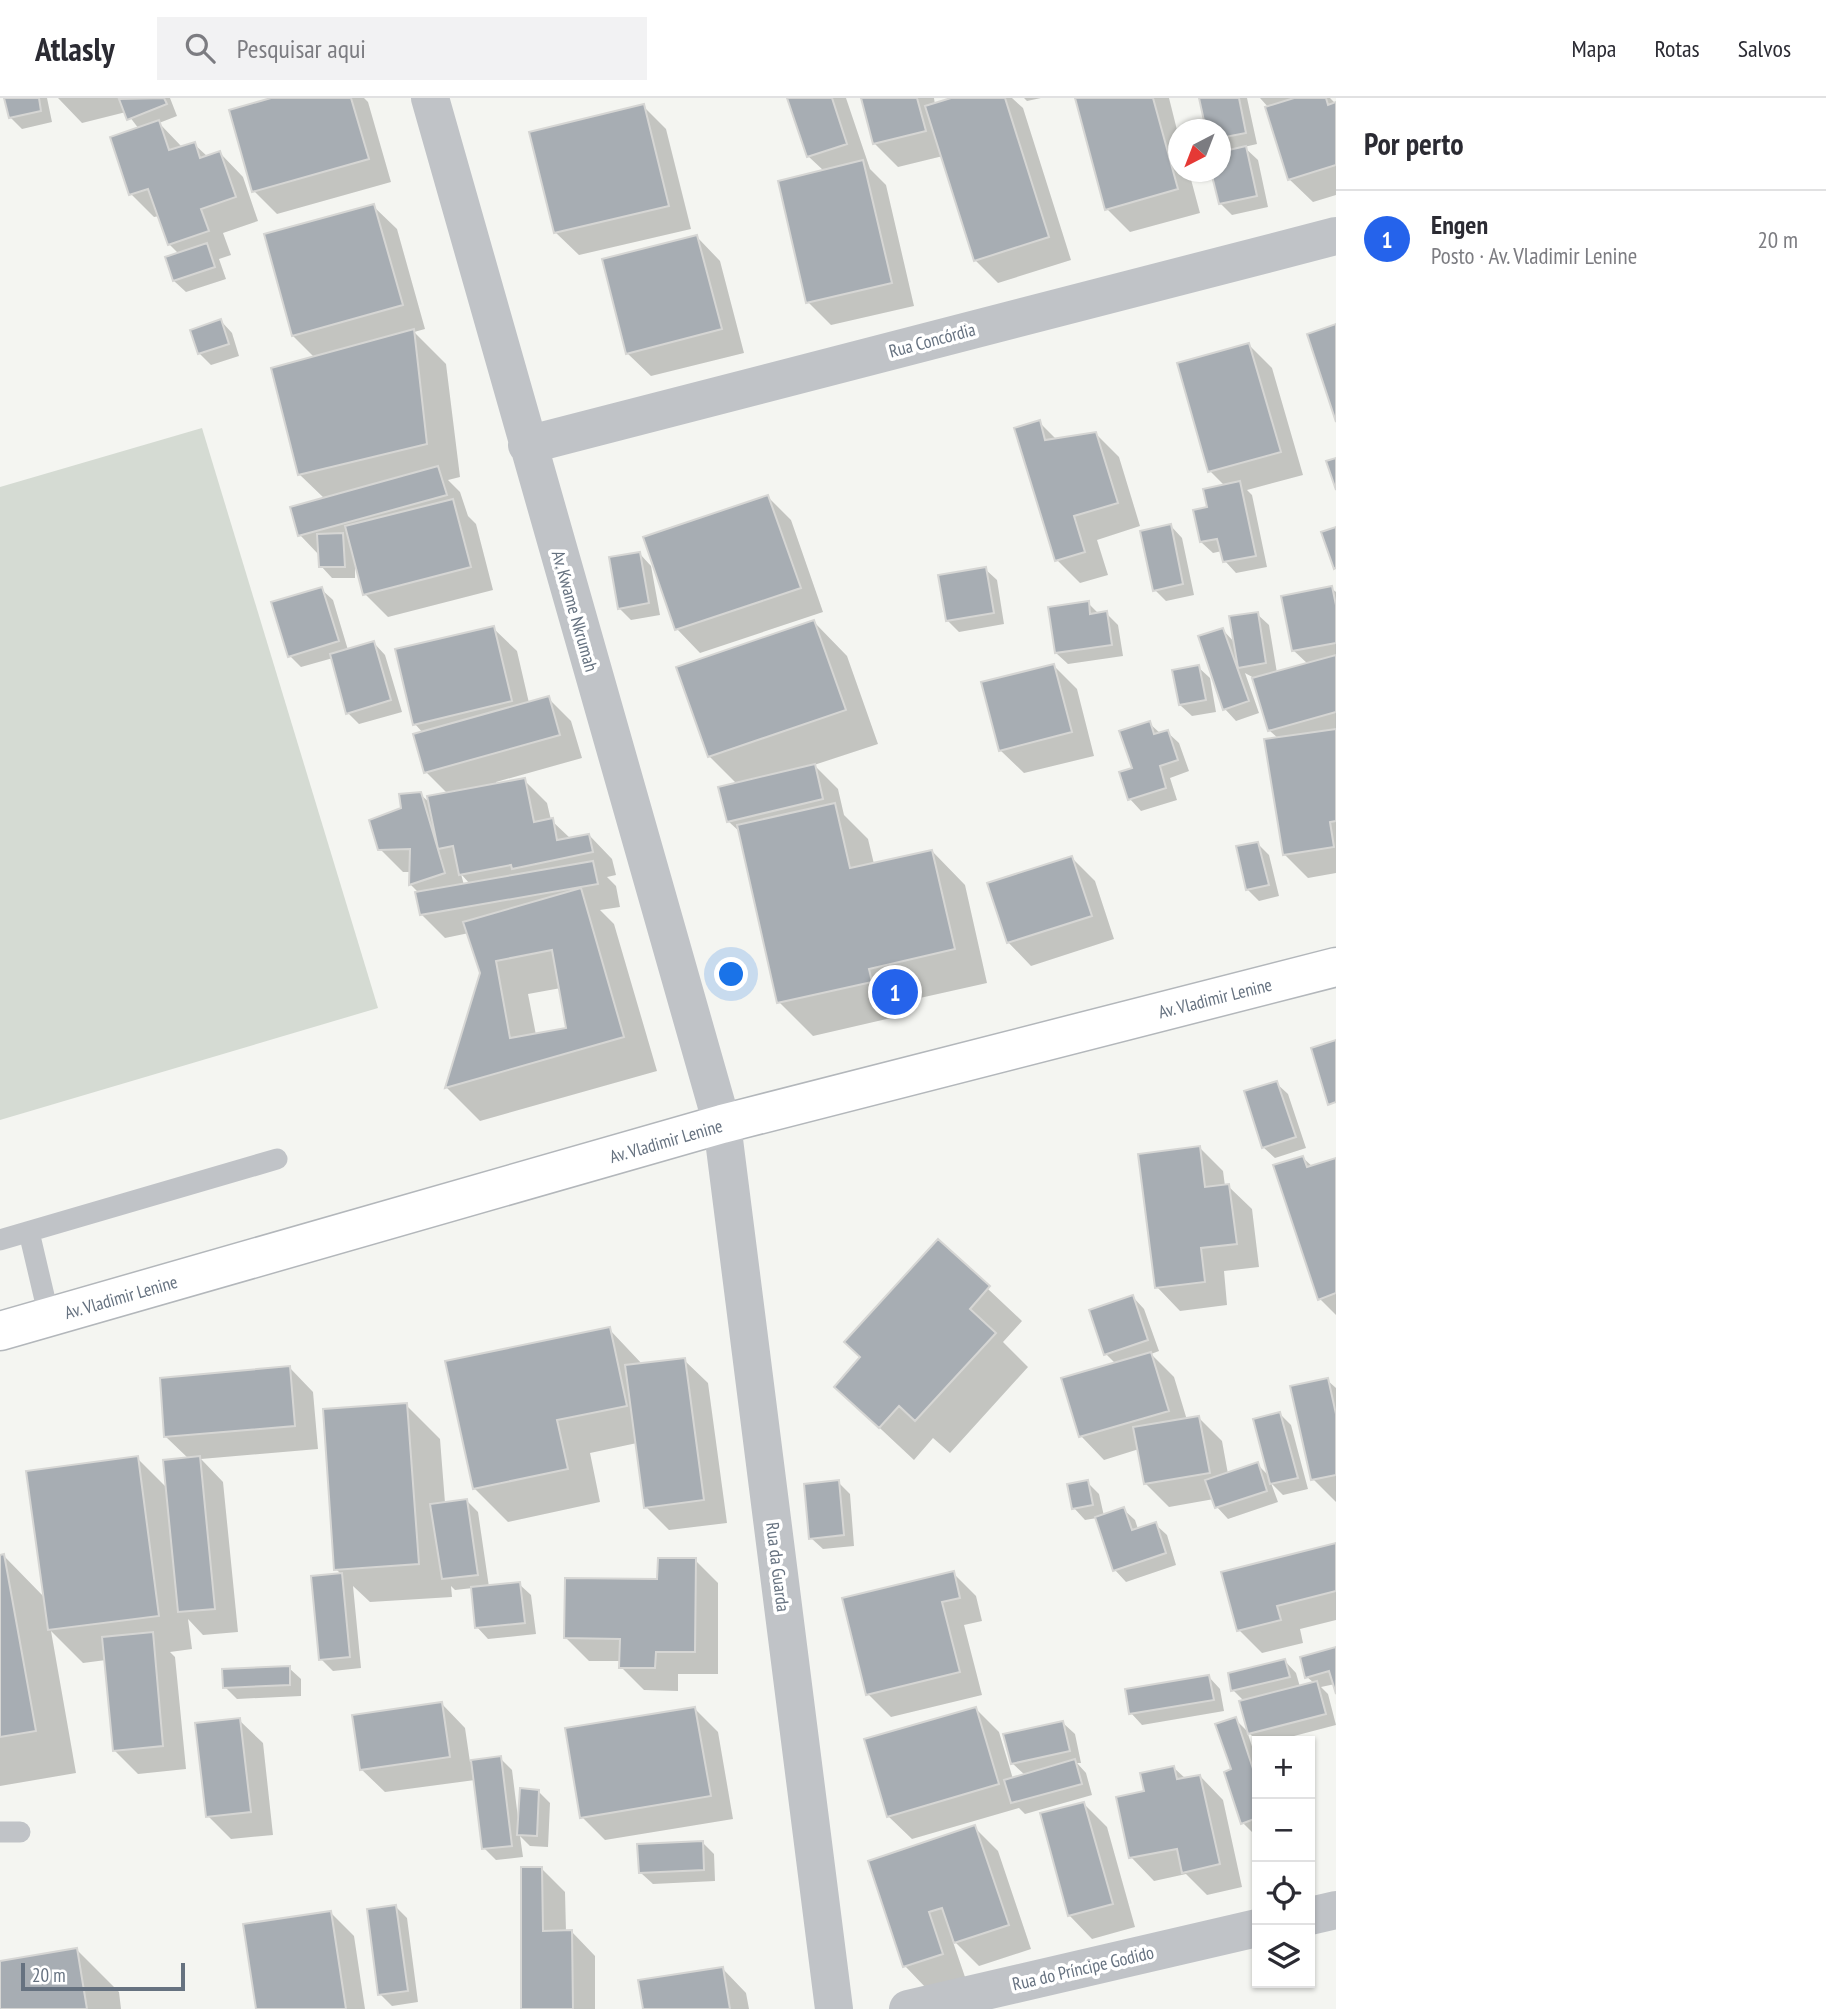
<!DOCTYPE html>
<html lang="pt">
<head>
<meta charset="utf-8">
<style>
	:root { --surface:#fff; --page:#f2f2f3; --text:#2b2b33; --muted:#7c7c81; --line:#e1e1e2; --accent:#2563eb }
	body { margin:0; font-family:"PT Sans Narrow",sans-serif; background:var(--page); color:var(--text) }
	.controls { position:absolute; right:21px; bottom:21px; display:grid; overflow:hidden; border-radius:0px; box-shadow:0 2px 5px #0004 }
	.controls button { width:63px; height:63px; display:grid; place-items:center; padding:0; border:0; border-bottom:2px solid var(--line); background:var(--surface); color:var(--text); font:35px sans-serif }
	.compass { position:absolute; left:1168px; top:21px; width:63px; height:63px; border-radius:50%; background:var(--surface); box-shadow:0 2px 5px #0004; rotate:222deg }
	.scale { position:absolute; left:21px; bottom:18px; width:164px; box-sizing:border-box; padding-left:7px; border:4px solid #667280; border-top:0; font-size:19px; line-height:24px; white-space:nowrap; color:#667280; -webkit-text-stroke:5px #fff; paint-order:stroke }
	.you { position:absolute; left:732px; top:877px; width:24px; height:24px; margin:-18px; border:5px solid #fff; border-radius:50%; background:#1a73e8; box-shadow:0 0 0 10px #1a73e833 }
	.badge { display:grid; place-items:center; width:46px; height:46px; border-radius:50%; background:var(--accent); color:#fff; font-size:23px; font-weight:700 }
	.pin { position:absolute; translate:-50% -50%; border:4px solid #fff; box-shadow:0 2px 7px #0006 }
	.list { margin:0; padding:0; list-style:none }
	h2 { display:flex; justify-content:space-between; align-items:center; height:91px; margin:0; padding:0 28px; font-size:30px }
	h2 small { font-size:23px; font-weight:400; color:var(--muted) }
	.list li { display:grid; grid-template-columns:46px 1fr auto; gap:21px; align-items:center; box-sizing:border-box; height:98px; padding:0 28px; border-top:2px solid var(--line) }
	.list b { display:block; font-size:26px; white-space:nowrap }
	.list p { margin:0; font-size:23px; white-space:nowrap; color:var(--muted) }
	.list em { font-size:23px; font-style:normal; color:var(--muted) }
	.icon { flex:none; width:38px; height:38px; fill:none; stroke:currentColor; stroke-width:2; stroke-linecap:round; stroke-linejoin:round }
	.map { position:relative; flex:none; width:1336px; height:1911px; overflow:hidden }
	header { display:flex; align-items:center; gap:42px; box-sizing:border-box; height:98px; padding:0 35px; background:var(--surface); border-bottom:2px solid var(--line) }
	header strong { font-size:33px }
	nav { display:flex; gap:38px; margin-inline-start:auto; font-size:24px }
	.search { width:490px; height:63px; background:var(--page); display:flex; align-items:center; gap:18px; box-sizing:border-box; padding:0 24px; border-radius:0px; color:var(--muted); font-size:26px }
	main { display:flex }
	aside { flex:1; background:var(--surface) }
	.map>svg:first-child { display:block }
</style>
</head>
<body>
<header>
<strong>Atlasly</strong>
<div class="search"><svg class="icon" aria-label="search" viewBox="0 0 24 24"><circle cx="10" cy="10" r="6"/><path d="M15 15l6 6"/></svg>Pesquisar aqui</div>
<nav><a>Mapa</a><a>Rotas</a><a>Salvos</a></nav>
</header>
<main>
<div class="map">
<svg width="1336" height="1911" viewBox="0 0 1336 1911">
	<rect width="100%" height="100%" fill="#f4f5f1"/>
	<path fill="#d5dbd3" d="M202,330L378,910L0,1022V389Z"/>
	<path fill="#0003" fill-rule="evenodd" d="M6,0H47L52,24L22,31L10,19Z
		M58,0H170L177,18L159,25L182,49L194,46L208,59L220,55L243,79L258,123L223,135L231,157L219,161L226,181L186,194L174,183L179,156L169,146L159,118L154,119L131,96L139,31L126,14L82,25Z
		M278,0H364L368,4L391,84L277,116L254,93Z
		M789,0H846L870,71L886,87L914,208L831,227L808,204L824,73L808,58Z
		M863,0H934L935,7L957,0H1012L1023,10L1071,162L998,185L975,162L943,58L898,69L875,46Z
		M1024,0H1041L1027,3Z
		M1077,0H1169L1178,36V74H1189L1200,115L1130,134L1107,111Z
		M1201,0H1247L1257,46L1244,49L1258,62L1268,109L1232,117L1220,105L1213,74H1220L1224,55L1220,52V32Z
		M1260,0H1330L1336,6V97L1313,104L1289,81L1269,10Z
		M643,8L666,31L691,131L579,157L555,134Z
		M373,108L397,131L425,231L414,234L446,266L460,379L448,382L460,394L468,418L476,426L493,492L388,519L365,496L355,465V480H332L321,468L320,458L300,437L325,401L299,376L315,260L293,238Z
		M697,139L720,163L744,255L651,278L627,255Z
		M221,223L232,235L239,258L211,267L199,255Z
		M1249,247L1272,270L1303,377L1247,392L1252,397L1267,469L1236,475L1225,463L1222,453L1213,455L1201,444L1209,411L1225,388L1210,373Z
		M1039,324L1057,342L1096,336L1119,359L1140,428L1097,442L1108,477L1080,485L1057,462Z
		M768,399L791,422L823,514L700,555L677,531Z
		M1171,428L1182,440L1194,497L1166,503L1155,492Z
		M640,456L651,468L660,517L631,522L619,510Z
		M985,471L997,482L1004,526L959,534L947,522Z
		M1331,490L1336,494V775L1308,780L1284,756L1279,641L1269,632L1254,580L1245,575L1259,615L1236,623L1225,611L1223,532L1235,545L1257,516L1269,527L1277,575L1308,566L1293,552Z
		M321,491L333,502L348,552L374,545L385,557L402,614L359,626L348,615L333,560L301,569L290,558Z
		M1088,505L1099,516L1106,515L1118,527L1123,558L1068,566L1056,555Z
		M814,524L847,558L878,646L814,667L838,691L844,717L868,741L874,766L932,753L965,787L987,885L902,904L904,917L813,938L779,904L741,735L728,723L737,686L709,658Z
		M493,530L517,553L529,605L548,600L571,623L582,660L496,684L497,687L524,682L547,705L551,722L571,741L589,737L612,761L616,777L607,779L616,788L620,809L600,812L614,826L657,973L480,1023L447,990L482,875L469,835L445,840L421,816L419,795L410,786L411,774H403L380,751L403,711L420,696L431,706L448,696L426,674L423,635L415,626ZM461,776L470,786L464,787ZM561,890L568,931L536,937L528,896Z
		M1054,568L1077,591L1094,658L1024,675L1000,652Z
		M1198,569L1210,580L1216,614L1192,618L1180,607Z
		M1149,625L1161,636L1167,634L1179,645L1189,673L1170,680L1177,702L1141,713L1130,701L1134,671Z
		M1258,746L1269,757L1279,798L1259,803L1247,791Z
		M1072,760L1095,783L1114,841L1031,868L1008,844Z
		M1276,985L1288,996L1306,1050L1275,1060L1263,1049Z
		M1200,1050L1223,1073L1225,1088H1228L1252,1111L1259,1169L1224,1173L1227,1207L1180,1213L1157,1189Z
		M1303,1060L1313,1069L1336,1061V1217L1320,1201Z
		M938,1144L1022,1223L1003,1244L1028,1269L950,1355L933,1340L914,1362L836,1289L862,1260Z
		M1133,1199L1144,1211L1159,1253L1151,1256L1174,1279L1187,1322L1199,1320L1222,1343L1228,1376L1257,1366L1270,1379L1280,1316L1291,1327L1308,1391L1283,1397L1271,1385L1278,1404L1228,1421L1217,1409L1214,1401L1169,1409L1146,1386L1139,1351L1104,1362L1081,1338L1116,1266L1106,1256Z
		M609,1231L643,1267L684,1262L708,1285L727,1425L669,1432L646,1409L637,1345L590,1355L600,1404L508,1424L475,1391Z
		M290,1270L313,1294L318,1351L201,1361L223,1384L238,1534L203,1537L188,1521L192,1551L170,1554L175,1559L186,1671L138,1676L114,1652L106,1562L83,1565L51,1533L76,1675L0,1688V1459L4,1458L45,1500L137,1360L168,1391L189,1361L166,1339Z
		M1327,1282L1336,1290V1404L1313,1381Z
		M406,1307L440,1341L445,1405L466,1402L478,1414L489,1489L519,1486L531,1497L536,1536L488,1541L477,1529L473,1490L455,1492L451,1488L452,1499L370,1504L353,1488L361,1570L333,1573L321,1561L342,1477L336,1471Z
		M838,1384L850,1396L854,1448L823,1451L811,1440Z
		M1087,1384L1099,1396L1104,1418L1123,1411L1135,1422L1138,1431L1155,1426L1167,1437L1176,1467L1126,1484L1115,1472L1097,1420L1085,1422L1074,1410Z
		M1336,1447V1522L1300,1531L1303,1545L1262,1555L1239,1532Z
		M695,1462L718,1485V1576H678V1593L644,1592L621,1569V1563H589L566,1540Z
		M953,1475L976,1498L982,1523L964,1527L982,1597L891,1619L868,1596Z
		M1336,1550L1335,1586L1321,1589L1328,1596L1336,1627L1275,1643H1257L1249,1635L1244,1603L1233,1592L1285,1563L1296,1575L1300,1589L1314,1585L1307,1579Z
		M289,1570L301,1581V1598L237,1601L225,1589Z
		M1209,1579L1220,1591L1224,1613L1142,1627L1131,1615Z
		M442,1606L465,1630L470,1664L500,1660L512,1672L518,1720L538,1693L550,1705L548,1749L530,1748L520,1738L523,1759L496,1762L484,1750L475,1682L385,1694L361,1671Z
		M695,1611L718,1634L733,1721L605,1742L582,1719Z
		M976,1611L999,1634L1013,1681L1025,1677L1012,1665L1063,1625L1075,1636L1081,1665H1077L1086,1675L1092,1697L1025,1716L1019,1710L912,1741L888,1718Z
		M1235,1621L1247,1633L1257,1664V1735L1254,1736L1243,1725L1233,1672Z
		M239,1622L263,1645L273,1737L231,1741L208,1718Z
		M1174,1670L1186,1681L1200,1678L1223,1702L1242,1789L1207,1797L1186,1776L1154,1783L1131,1759L1146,1694Z
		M1084,1706L1107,1729L1135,1829L1092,1841L1069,1817Z
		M974,1729L998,1753L1031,1851L979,1868L952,1841L965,1879L928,1892L905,1868L870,1764Z
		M702,1744L714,1756L715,1783L653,1786L641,1775Z
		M542,1771L565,1794L566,1834H572L595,1858V1911H523Z
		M395,1808L407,1820L418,1904L392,1908L380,1896Z
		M331,1815L354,1838L365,1911H257Z
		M77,1852L119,1894L121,1911H0V1864Z
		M723,1871L746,1895L749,1911H645Z"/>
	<path fill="#a7adb3" stroke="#d6d6d4" stroke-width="2" fill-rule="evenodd" d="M4,0H39L41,13L9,20Z
		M164,0L167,6L127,22L119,1Z
		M271,0H351L369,61L252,94L229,12Z
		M787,0H832L847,46L807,59Z
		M861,0H917L926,33L873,46Z
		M951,0H1005L1049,139L974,163L925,8Z
		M1075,0H1153L1178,91L1105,112Z
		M1199,0H1239L1246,35L1220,40V32H1206Z
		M1294,0H1326L1328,7L1336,4V67L1288,82L1265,9Z
		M644,6L669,108L554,135L529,34Z
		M159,22L169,52L195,44L200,60L220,53L236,99L201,111L209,133L168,147L148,91L129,97L110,39Z
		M1246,48L1257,98L1219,106L1211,74H1220V54Z
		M863,62L892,185L806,205L778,83Z
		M374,106L403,207L292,238L264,136Z
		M697,137L722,231L626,256L602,161Z
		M207,145L215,169L173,183L165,159Z
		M221,221L229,246L198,256L190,232Z
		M1336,226V324L1307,236Z
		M414,231L427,346L298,377L271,270Z
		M1249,245L1281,354L1208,374L1177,265Z
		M1040,322L1045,342L1096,334L1118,405L1074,418L1085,454L1055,463L1014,330Z
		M1336,360V392L1326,363Z
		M438,368L447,397L298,438L290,409Z
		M1240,383L1256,458L1223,464L1217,441L1200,444L1193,412L1207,409L1203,391Z
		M768,397L801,490L675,532L643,439Z
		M453,401L471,469L363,497L345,428Z
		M1171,426L1183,486L1153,493L1140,433Z
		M1336,429V470L1334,471L1321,434Z
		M343,435L345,469H319L317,436Z
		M640,454L649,505L618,511L609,459Z
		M986,469L994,515L946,523L938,477Z
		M1332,488L1336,507V545L1292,553L1281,498Z
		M322,489L339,543L288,559L271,504Z
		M1089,503L1090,516L1107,513L1112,547L1055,555L1048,509Z
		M1258,514L1266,565L1238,570L1229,518Z
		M814,522L846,612L708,659L676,569Z
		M494,528L512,603L413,627L395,551Z
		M1223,530L1249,603L1223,612L1198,538Z
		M374,543L391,602L346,616L330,556Z
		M1336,557V614L1268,633L1252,580Z
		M1054,566L1072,634L999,653L981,584Z
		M1199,567L1206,602L1179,607L1172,572Z
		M549,598L560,637L424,675L413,636Z
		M1150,623L1154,636L1168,632L1178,662L1160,668L1166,690L1128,702L1119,674L1132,670L1119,633Z
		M1336,631V723L1330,724L1334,749L1283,757L1264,641Z
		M815,666L823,701L727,724L718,689Z
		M525,680L534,724L553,720L557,742L589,736L593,754L512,771L511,767L459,777L453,748L438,751L427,698Z
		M421,694L445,775L409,787L410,751L378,752L369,722L401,710L399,696Z
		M835,705L850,770L932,752L955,851L869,871L872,884L777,905L737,727Z
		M1258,744L1269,787L1246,792L1236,748Z
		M1072,758L1092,818L1007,845L987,785Z
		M593,763L598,786L420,817L415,794Z
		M581,790L624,939L445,990L480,875L463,824ZM552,852L566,930L510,940L496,863Z
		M1336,942V1004L1328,1007L1311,950Z
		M1277,983L1296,1039L1262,1050L1244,993Z
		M1200,1048L1205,1089L1229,1086L1237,1146L1201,1150L1205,1184L1155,1190L1138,1056Z
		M1303,1058L1307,1069L1336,1060V1195L1318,1202L1273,1067Z
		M938,1141L990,1188L970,1211L996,1235L915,1323L899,1308L879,1330L834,1289L860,1259L844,1244Z
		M1133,1197L1148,1242L1104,1257L1089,1212Z
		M610,1229L627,1308L557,1322L568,1371L473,1391L445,1263Z
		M1151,1254L1169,1313L1079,1339L1061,1280Z
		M685,1260L704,1402L644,1410L625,1267Z
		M290,1268L295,1328L164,1339L160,1280Z
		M1328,1280L1336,1316V1377L1311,1382L1290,1288Z
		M407,1305L419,1466L334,1472L323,1311Z
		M1280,1314L1298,1380L1270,1386L1253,1321Z
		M1199,1318L1210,1375L1144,1386L1133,1329Z
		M138,1358L159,1518L48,1532L26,1373Z
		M200,1358L215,1511L178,1514L163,1362Z
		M1258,1364L1267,1393L1215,1410L1205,1382Z
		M839,1382L844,1437L809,1441L804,1386Z
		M1088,1382L1093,1407L1072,1411L1067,1386Z
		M467,1401L478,1477L442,1481L430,1406Z
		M1124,1409L1132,1432L1156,1424L1166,1455L1113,1473L1095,1419Z
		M1336,1445V1493L1277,1508L1281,1522L1237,1533L1221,1474Z
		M4,1456L36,1633L0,1639V1457Z
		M658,1460H696L695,1554H656L655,1570H619L620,1541L564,1540L565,1480L657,1481Z
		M954,1473L960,1500L942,1504L960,1574L866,1597L842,1500Z
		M342,1475L350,1559L319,1562L311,1478Z
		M520,1484L525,1525L475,1530L471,1489Z
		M153,1534L163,1648L113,1653L102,1539Z
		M1336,1549V1596L1329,1573L1305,1580L1300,1559Z
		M1285,1561L1290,1579L1231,1593L1228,1575Z
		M290,1568V1587L223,1590L222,1571Z
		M1209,1577L1214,1602L1129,1616L1125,1591Z
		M1317,1583L1326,1616L1248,1636L1239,1603Z
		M442,1604L450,1659L360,1672L352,1617Z
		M695,1609L711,1698L580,1720L565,1630Z
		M976,1609L999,1686L887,1719L864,1641Z
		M1236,1619L1257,1683V1720L1241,1726L1224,1674L1231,1671L1215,1626Z
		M240,1620L251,1714L206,1719L195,1625Z
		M1063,1623L1070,1653L1011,1666L1003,1636Z
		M501,1658L512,1748L482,1751L471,1662Z
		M1075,1661L1082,1686L1011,1705L1004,1682Z
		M1174,1668L1177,1681L1200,1677L1220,1766L1182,1775L1177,1751L1129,1760L1116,1699L1144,1693L1140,1675Z
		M520,1690L539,1692L537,1738L517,1737Z
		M1084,1704L1113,1806L1068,1818L1040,1715Z
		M975,1727L1009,1827L954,1845L942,1810L929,1814L943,1856L903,1869L868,1763Z
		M703,1743L704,1772L639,1775L637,1746Z
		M521,1769H542L543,1833L572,1832L573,1911H521Z
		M396,1807L408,1893L378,1897L367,1811Z
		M331,1813L346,1911H256L243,1826Z
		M77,1850L87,1911H0V1863Z
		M723,1869L730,1911H643L638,1882Z"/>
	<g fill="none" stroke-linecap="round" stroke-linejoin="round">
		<defs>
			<path id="secondary" d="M0,1233L722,1026L1336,869"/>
		</defs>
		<use href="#secondary" stroke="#b3b7bb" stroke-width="41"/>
		<path stroke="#c0c3c7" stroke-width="21" d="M29,1134L49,1219
			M0,1142L277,1061
			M0,1734H20"/>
		<path stroke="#c0c3c7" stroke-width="38" d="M430,0L722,1026L834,1911
			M527,347L1336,138
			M1310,1818L1336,1812
			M908,1911L1257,1830"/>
		<use href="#secondary" stroke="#fff" stroke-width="38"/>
	</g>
	<g text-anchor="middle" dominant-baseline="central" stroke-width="7" stroke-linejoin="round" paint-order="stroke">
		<g font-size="18" fill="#667280" stroke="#fff">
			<text transform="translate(932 242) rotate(-15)">Rua Concórdia</text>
			<text transform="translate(575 513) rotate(74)">Av. Kwame Nkrumah</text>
			<text transform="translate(1215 900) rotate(-14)">Av. Vladimir Lenine</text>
			<text transform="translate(666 1043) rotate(-16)">Av. Vladimir Lenine</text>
			<text transform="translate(121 1199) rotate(-16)">Av. Vladimir Lenine</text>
			<text transform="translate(778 1469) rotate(83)">Rua da Guarda</text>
			<text transform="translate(1083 1870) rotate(-13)">Rua do Príncipe Godido</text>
		</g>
	</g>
</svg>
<div class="controls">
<button>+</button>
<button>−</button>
<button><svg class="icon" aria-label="locate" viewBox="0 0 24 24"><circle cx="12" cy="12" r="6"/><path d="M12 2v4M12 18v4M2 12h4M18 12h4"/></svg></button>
<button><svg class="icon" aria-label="layers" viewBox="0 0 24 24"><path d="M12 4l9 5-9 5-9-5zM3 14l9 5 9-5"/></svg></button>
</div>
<svg class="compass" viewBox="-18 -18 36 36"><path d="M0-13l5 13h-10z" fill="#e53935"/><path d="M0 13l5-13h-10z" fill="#7c7c81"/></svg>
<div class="scale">20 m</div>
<div class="you"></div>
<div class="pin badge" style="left:895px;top:894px">1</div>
</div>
<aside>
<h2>Por perto<small></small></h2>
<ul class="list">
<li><span class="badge">1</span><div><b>Engen</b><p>Posto · Av. Vladimir Lenine</p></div><em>20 m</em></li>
</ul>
</aside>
</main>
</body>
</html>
